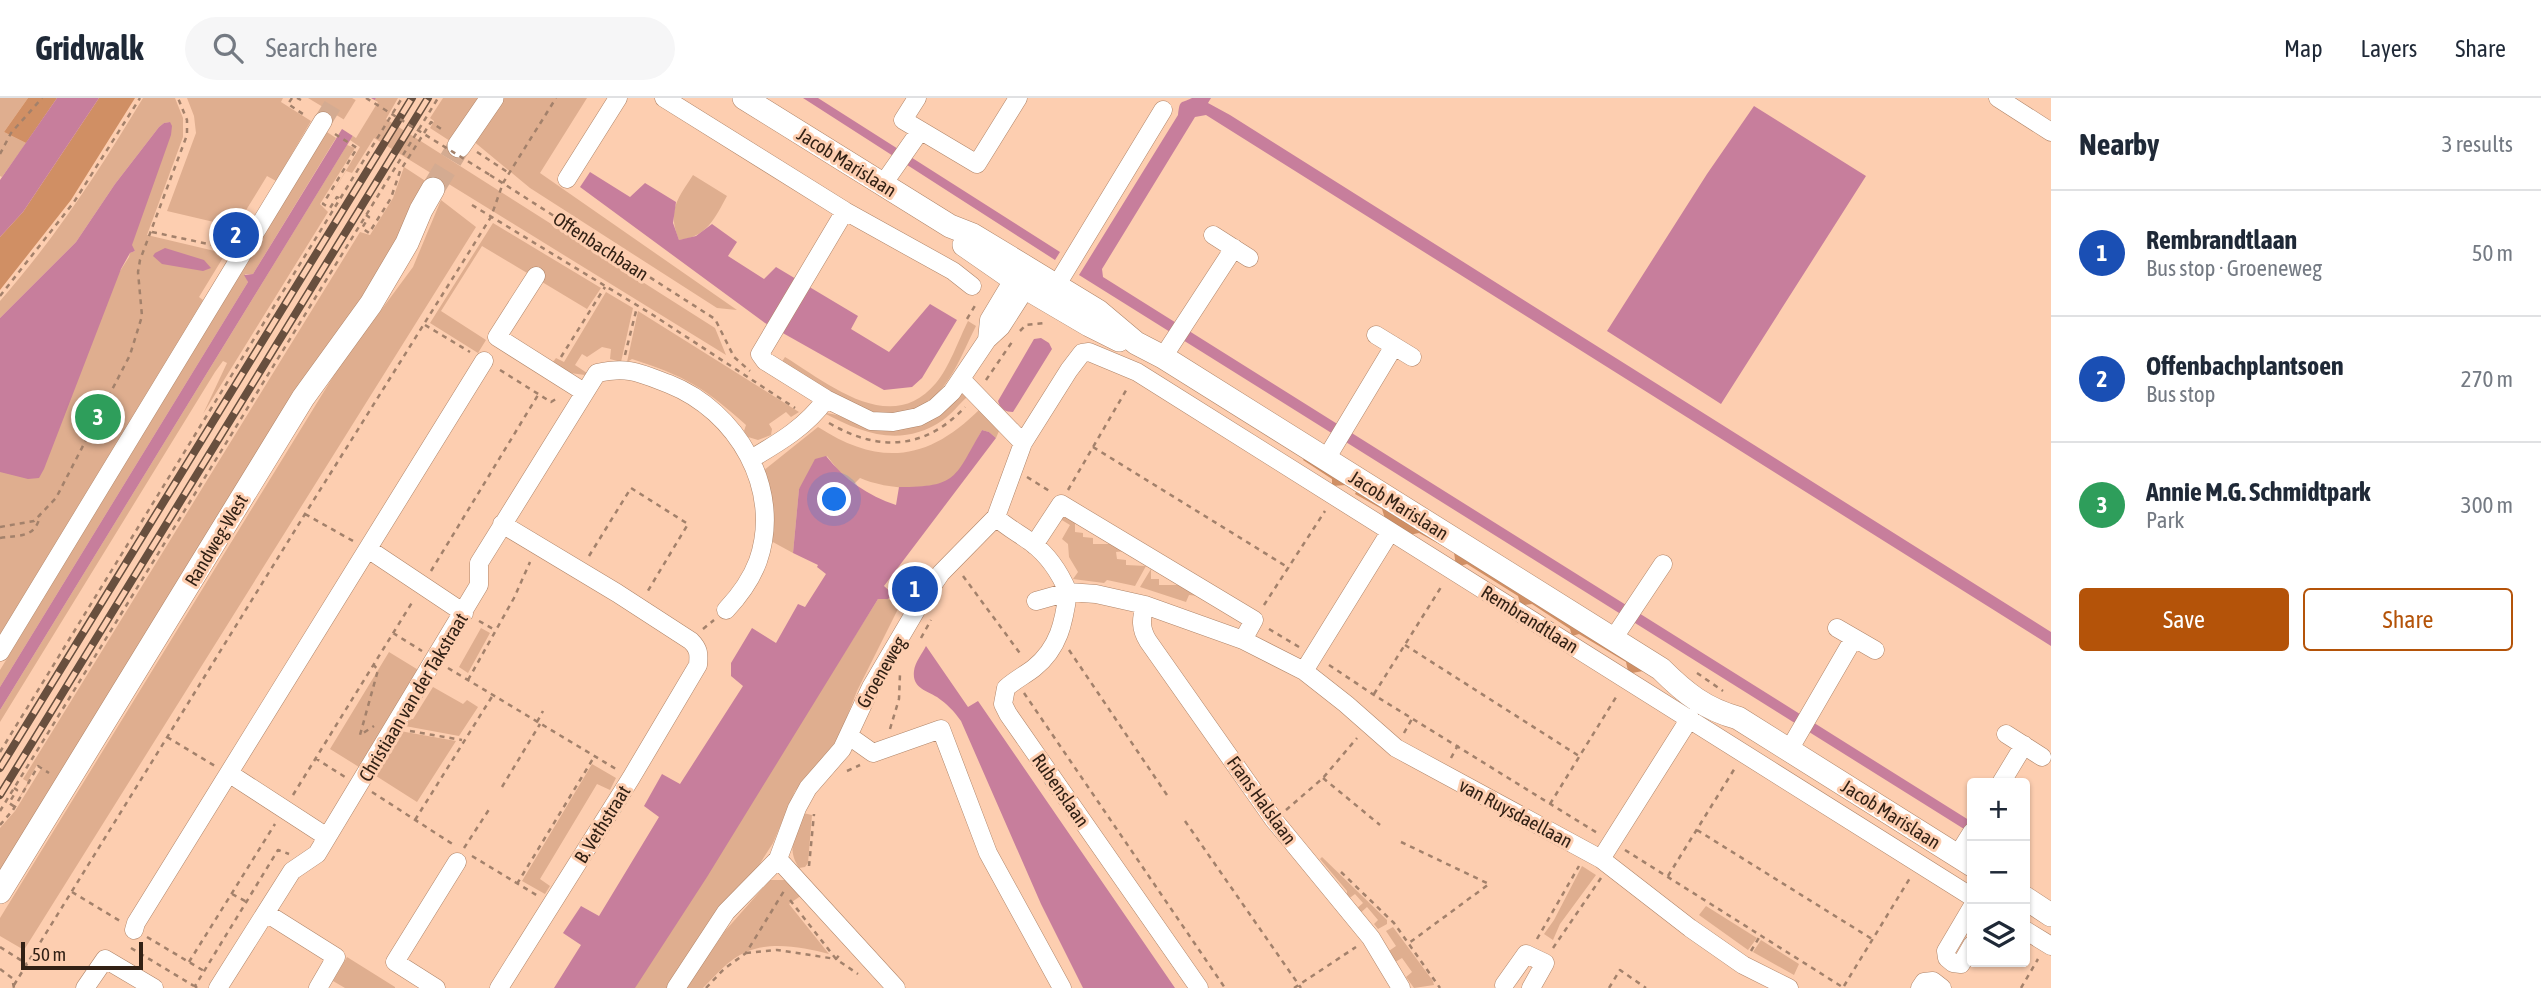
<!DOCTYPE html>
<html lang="en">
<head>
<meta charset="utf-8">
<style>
	:root { --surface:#fff; --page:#f6f6f7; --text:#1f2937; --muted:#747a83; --line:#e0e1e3; --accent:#b45309 }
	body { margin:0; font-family:"Asap Condensed",sans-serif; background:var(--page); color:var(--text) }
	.controls { position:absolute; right:21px; bottom:21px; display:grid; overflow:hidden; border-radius:7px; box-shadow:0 2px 5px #0004 }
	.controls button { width:63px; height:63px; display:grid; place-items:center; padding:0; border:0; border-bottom:2px solid var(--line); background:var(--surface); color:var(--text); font:35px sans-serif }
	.scale { position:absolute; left:21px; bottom:18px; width:122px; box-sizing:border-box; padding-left:7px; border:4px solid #322115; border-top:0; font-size:19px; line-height:24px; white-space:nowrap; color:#322115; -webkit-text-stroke:5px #fdceb0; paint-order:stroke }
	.you { position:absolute; left:835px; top:402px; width:24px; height:24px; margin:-18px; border:5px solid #fff; border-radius:50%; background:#1a73e8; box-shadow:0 0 0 10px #1a73e833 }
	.badge { display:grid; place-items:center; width:46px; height:46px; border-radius:50%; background:var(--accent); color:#fff; font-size:23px; font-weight:700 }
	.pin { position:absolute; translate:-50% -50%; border:4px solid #fff; box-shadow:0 2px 7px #0006 }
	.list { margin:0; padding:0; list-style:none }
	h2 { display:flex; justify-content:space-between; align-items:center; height:91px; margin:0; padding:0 28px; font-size:30px }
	h2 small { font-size:23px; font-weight:400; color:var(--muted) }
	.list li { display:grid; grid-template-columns:46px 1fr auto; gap:21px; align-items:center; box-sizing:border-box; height:126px; padding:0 28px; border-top:2px solid var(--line) }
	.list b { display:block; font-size:26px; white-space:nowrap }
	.list p { margin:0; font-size:23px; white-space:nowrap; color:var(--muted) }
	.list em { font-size:23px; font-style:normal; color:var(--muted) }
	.actions { display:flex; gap:14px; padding:21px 28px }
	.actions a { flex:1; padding:16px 0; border:2px solid var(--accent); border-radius:7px; text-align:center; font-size:24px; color:var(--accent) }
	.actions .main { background:var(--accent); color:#fff }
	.icon { flex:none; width:38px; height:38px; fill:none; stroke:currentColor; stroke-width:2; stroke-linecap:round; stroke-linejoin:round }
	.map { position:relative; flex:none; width:2051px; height:890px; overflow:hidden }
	header { display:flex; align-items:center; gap:42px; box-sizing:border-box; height:98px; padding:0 35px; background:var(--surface); border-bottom:2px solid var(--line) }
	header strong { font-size:33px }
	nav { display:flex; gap:38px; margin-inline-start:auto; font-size:24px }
	.search { width:490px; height:63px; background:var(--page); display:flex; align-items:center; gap:18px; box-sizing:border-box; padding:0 24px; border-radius:38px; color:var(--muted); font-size:26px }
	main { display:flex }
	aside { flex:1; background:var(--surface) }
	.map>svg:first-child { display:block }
</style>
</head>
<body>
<header>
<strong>Gridwalk</strong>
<div class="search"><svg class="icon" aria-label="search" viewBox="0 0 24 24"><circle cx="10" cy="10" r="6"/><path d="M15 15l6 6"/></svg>Search here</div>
<nav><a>Map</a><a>Layers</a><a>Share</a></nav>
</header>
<main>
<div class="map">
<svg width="2051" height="890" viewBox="0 0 2051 890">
	<rect width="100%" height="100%" fill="#fdceb0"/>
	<path fill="#dfae8f" d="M0,0H28L4,34L26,45L2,79L0,78Z
		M143,0H175L183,20V39L147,137L219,154L224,158L199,199L203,202L0,536V361L129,159L130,155L135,153L131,148L170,24L164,25L159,29L115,86L76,144L0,220V203C56,139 99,73 143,0Z
		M187,0H283L281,4L311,23L276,83L267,78L227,143L231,128L167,113L196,35L194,18Z
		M308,0H352L370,10L376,0H398L386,21L715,230L726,257L374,40L352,75L346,73L326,106L360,49L350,42L358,30Z
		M443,0H481L450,43L430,30L434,23L430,20Z
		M502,0H587L540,75L737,212L717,210L530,90L472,42Z
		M327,34L336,40L253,176H245L248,184L0,589V572Z
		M347,47L355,50L320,106L328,114L203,316L227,265L223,263L215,274L0,624V612Z
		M404,69L427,84L405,132L0,776V730L15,713L42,669L37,667L29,681V685L15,707L28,684L23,681L360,134L370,137L393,100Z
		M693,77L727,98C715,120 707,139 679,142C667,112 677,102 693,77Z
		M441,102L476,129L24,852L0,838V820L339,269L413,169Z
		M493,125L601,190L587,211L482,148L441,213L486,242L478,255L430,225Z
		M606,194L633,210L621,264L610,261L611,251L602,249L587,259L582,256L575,267L587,275L585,277L570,275L553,264L556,260L564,264Z
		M638,213L799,314L791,319L786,314L769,326L772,331L771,337L758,342L748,339L744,333L746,327C705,290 685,278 632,261L627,264Z
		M968,223L976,228C966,247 957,272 943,289C893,349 830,294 781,265L785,259C829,286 891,339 936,285C949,270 959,241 968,223Z
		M959,293L967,299C959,306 952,316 943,322C902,350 863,336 824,315C843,315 856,330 875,331C886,332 944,300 959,293Z
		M980,311L999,333L996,340L989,334L982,332C975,344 964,371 954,379C934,397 882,390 860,380L854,386L838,372L827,358L799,391L793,455L771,443L763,373L818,329C880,369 928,363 980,311Z
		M1062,415L1082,426H1075V434L1083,435V439L1093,440V446H1114L1125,453L1116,454L1117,461L1126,462V467L1146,468L1135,488L1107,482L1104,485L1073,481L1078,474L1069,459L1068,446L1062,441L1070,427L1057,419Z
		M1151,471V481H1159V487H1179L1199,498L1189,497L1186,504L1140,489Z
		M878,501H888L900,507L857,593L841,634L825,661L795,693L773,745L754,775L717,812L667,890H634Z
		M481,530L490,535L468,575L459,569Z
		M389,554L420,573L359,669L330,651Z
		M433,589L463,606L467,602L478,609L459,638L405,628L410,621H413Z
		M400,633L456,643L417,704L373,676Z
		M592,666L616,680L610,692L597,686L540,781L550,788L545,796L522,783Z
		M803,715L812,717L808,765L805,769L799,770C786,751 795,735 803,715Z
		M1322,759L1387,822V826L1378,831L1374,826L1378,822L1367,809L1358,817L1355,812L1363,805L1355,796L1347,802V793L1320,761Z
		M1582,768L1596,777L1560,826L1553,842L1544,836L1554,822Z
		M770,782H785L802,797L789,806L829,856C804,849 770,843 746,854C729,861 716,877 703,890H686L725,833Z
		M1706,808L1757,840L1748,852L1699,817Z
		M1393,829L1433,883L1434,887L1414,890L1406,879L1412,874L1402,860L1392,866L1386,855L1396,848L1386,833Z
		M1761,842L1799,866L1794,877L1753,854Z
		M347,859L395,889V890H345L333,883Z"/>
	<path fill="#d08f64" d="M28,0H57L26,45L4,34Z
		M99,0H135L71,102L0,192V139L23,114Z
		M1306,358L1643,573L1632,575L1628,573L1626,564L1579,536L1572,538L1570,531L1532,506L1523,507L1520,505L1518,498L1467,466L1456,469L1454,454L1419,435L1409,437L1385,421L1382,411L1355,396L1356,394L1346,387L1332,388V381L1303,362Z"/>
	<path fill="#c77e9c" d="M57,0H99L23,114L0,139V82Z
		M361,0H376L0,612V589L248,184L244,177L253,176Z
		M803,0H818L1060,154L1055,162Z
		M1192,0H1211L1208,5L1230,17L2051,534V548L1206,17L1195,19L1102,171L1103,179L1972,724V736L1079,177L1178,17C1180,1 1180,6 1192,0Z
		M1754,8L1866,78L1721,306L1607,233L1707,76Z
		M170,24L172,28L171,37L132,147L135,153L130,155L121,171L44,371L39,380L28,381L0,374V220L76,144L115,86L159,29L164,25Z
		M590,74L630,99L645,85L676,104L673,125L679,142L696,138L712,126L737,144L728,158L764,181L776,169L858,218L851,231L889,254L930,206L957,222L922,280L912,289L884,292L765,225L580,89Z
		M165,150L204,162L211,170L203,173L162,166L153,158L155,155Z
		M1041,240L1049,245L1052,251L1013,314C1006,314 1000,311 998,303L1034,241Z
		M982,332L989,334L996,340L884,488L894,497L888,501H878L707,779L635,890H554L581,847L563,835L581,808L599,818L659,719L644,708L662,676L680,686L743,588L731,578V565L752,530L776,545L798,506L805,509L826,476L817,469L818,467L793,455L799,391L815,361L826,358C844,381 868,398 896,407L899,389C958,389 954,380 982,332Z
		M926,548L968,609L978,603L1175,890H1083L1041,806L961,623C954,613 947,606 937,599C926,592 912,590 914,573C915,564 922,556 926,548Z"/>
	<path fill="#fdceb0" d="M357,0H371L378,4L356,40L339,29Z"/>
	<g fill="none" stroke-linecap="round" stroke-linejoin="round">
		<path stroke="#d4ab91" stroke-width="18" stroke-dasharray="18 9" stroke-linecap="butt" d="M323,23L337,0"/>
		<path stroke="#d4ab91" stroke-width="23" stroke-dasharray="23 11" stroke-linecap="butt" d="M433,91L459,48"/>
		<defs>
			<path id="minor" d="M664,0L845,113L953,173L972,188
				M917,0L903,22L977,66L1018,0
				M1998,0L2051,34
				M567,81L618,0
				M883,86L920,33
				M845,113L760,256L765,263L826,301L871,323L893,324L918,319L935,310L952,294L987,242L1001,229L1026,190L1028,178
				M1213,137L1249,160
				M536,178L497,239L584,294
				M1050,198L1163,12
				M1376,237L1412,259
				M987,242L989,222L1013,182L1022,176
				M1163,259L1234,150
				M961,281L1023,345
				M751,361C780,344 807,328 826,301
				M1326,361L1394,248
				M996,419C1006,429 1020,436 1032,445C1049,458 1060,475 1068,494L1096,496L1145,507L1243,542L1304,573L1346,606L1396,650L1601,761L1690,830L1743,867L1789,890
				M1034,447L1061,406L1254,522L1243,542
				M368,451L464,515
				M1036,503L1068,494C1064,524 1059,550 1034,570C1025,577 1015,582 1006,590L1003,606L1008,616L1199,890
				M1145,507C1141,521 1140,530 1148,543L1274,722L1371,840L1401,890
				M1837,530L1875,552
				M1613,541L1663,466
				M0,554L323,23
				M1304,573L1390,434
				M2006,636L2042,659
				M849,638L873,655L941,631L988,755L1062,890
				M1789,652L1854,540
				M230,676L327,739
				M2001,685L2024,647
				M1957,758L1972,734
				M778,761L896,890
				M1601,761L1690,620
				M1972,809L1946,853L1947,860L1953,865L1961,866L1972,847
				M266,815L336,859L318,890
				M134,832L136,825L484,263
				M2025,832L2051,848
				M1504,887L1526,856L1545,865L1531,890
				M85,890L105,861L154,890
				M218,890L292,773L317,756L479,487V465L597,275C628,268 640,275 669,286C737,313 783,391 758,463C751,482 740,497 726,512
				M436,890L395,864L457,764
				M499,890L631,680L698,567C699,556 699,551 691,543L617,495L502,426
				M676,890L726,814L778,761L797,710L808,690L842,651L871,589L918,509L941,475L996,419L1023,345L1069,272L1082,255L1089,254L1137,274L1972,799
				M1920,890L1924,884L1933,883L1942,890"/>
			<path id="major" d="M744,0L950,128L973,137L1029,171L1098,213L1136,245L1163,259L1661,571C1685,595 1705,611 1738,620L1972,767
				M459,48L492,0
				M964,147L1026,190L1089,227L1119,242
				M0,794L303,300L371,206L407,145L421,112L433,91
				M2025,800L2051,817"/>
		</defs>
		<use href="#minor" stroke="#af8468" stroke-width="19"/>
		<use href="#major" stroke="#af8468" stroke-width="24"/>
		<path stroke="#a3816b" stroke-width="2.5" stroke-dasharray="5 5" stroke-linecap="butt" d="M292,0L288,6L306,18
			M297,0L301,2
			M335,36L357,50L323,106L330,110L337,99L339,100
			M477,54L509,75
			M0,56L11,35L42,0
			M490,77L715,221L734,259L750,273
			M472,107L653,217L795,310
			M366,117L369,119L362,130L369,135L391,100L400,73L431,24L444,33
			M152,134L213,147
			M0,198L74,104L140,0
			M967,221L976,206
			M425,227L470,254
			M1020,233L1026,227L1045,225
			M625,257L637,209
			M561,259L605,189
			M500,272L551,304L556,301L559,303
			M986,282L1012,244
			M829,325C878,354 925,352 965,309
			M1093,349L1289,470
			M1027,379L1051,394
			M1068,392L1128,289
			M305,416L353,443
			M0,429L34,423L56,400L130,257L142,218L138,174L140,162L187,37V22L178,0
			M0,440C20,437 35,440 40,418
			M589,458L631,390L688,426L646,496
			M431,473L538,297
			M963,478L1022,558
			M1264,507L1325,413
			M479,523L495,532
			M703,531L714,522
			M1269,531L1299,549
			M393,535L422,553
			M921,540L931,522
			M1405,547L1579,658
			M1069,552L1169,700
			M373,566L378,572L360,637L374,628
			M1329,567L1374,597L1599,736
			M448,570L616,671
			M1697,575L1723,593
			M468,582L514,500L530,464
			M1024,595L1225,890
			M1374,596L1443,486
			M537,624L543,613
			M890,631L899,601L900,576
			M410,633L462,642
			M1404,635L1413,619
			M167,639L215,668
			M0,654L402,0
			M315,660L345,679
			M1451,660L1458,647
			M847,673L860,667
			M1323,680L1380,727
			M502,689L540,626
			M14,690L17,692L9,705L15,709
			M372,694L454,747
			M293,697L413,503
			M1550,706L1618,596
			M1286,712L1323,680L1357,640
			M0,713L438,0
			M415,722L493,597
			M1185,723L1301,890
			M0,727L13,712L38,668L49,675
			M1697,732L1872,841
			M1401,744L1489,786L1409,845
			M464,750L490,710
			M1625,752L1844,890
			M472,758L538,798
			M809,768L814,716
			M1341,774L1394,825L1440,890
			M1668,778L1735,670
			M517,786L594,659
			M72,794L120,823
			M232,796L247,804
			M790,802L836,861L858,876
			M147,839L204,873
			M1537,841L1579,768
			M0,849L27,866
			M131,850L194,888
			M1553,850L1601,780
			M1751,853L1760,838
			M746,855L777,852L836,861L841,855
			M189,864L275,726
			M0,871L12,880L14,890
			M14,887L305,416L491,119L503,85L556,0
			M1844,888L1910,780
			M197,890L195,888L278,752L289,756
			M706,890L724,871L746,855L784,793
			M1294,890L1356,849
			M1609,890L1620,872L1646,890
			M2021,890L2038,861"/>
		<use href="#minor" stroke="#fff" stroke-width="18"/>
		<use href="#major" stroke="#fff" stroke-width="23"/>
		<defs>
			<path id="rail" d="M0,670L412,0
				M0,697L428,0"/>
		</defs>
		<use href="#rail" stroke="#684f3e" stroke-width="8"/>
		<use href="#rail" stroke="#fdceb0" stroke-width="5" stroke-dasharray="16" stroke-linecap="butt"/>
		<path stroke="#a3816b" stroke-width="2.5" stroke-dasharray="5 5" stroke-linecap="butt" d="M366,0L490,77"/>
	</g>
	<g text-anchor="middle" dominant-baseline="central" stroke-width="6" stroke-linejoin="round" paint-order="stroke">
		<g font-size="19" fill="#322115" stroke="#fdceb0">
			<text transform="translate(847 64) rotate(32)">Jacob Marislaan</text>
			<text transform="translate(601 148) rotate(33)">Offenbachbaan</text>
			<text transform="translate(1399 407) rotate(32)">Jacob Marislaan</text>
			<text transform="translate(216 442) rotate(-59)">Randweg-West</text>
			<text transform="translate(1530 521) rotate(32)">Rembrandtlaan</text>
			<text transform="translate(881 574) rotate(-60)">Groeneweg</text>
			<text transform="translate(413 599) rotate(-59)">Christiaan van der Takstraat</text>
			<text transform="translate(1061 692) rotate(55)">Rubenslaan</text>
			<text transform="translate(1262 702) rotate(54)">Frans Halslaan</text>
			<text transform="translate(1516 715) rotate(28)">van Ruysdaellaan</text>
			<text transform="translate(1891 716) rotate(32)">Jacob Marislaan</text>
			<text transform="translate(602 726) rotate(-58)">B. Vethstraat</text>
		</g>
	</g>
</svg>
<div class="controls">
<button>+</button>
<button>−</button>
<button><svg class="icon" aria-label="layers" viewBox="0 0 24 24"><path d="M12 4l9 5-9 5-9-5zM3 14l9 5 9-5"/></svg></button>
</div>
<div class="scale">50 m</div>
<div class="you"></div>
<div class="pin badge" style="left:915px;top:491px;background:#1a4fb4">1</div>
<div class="pin badge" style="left:236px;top:137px;background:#1a4fb4">2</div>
<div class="pin badge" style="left:98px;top:319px;background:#2e9e5b">3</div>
</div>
<aside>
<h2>Nearby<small>3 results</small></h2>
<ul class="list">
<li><span class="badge" style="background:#1a4fb4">1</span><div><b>Rembrandtlaan</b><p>Bus stop · Groeneweg</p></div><em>50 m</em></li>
<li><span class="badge" style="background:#1a4fb4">2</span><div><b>Offenbachplantsoen</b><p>Bus stop</p></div><em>270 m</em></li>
<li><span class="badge" style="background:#2e9e5b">3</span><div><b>Annie M.G. Schmidtpark</b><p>Park</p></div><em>300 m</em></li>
</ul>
<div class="actions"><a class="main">Save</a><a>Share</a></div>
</aside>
</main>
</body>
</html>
